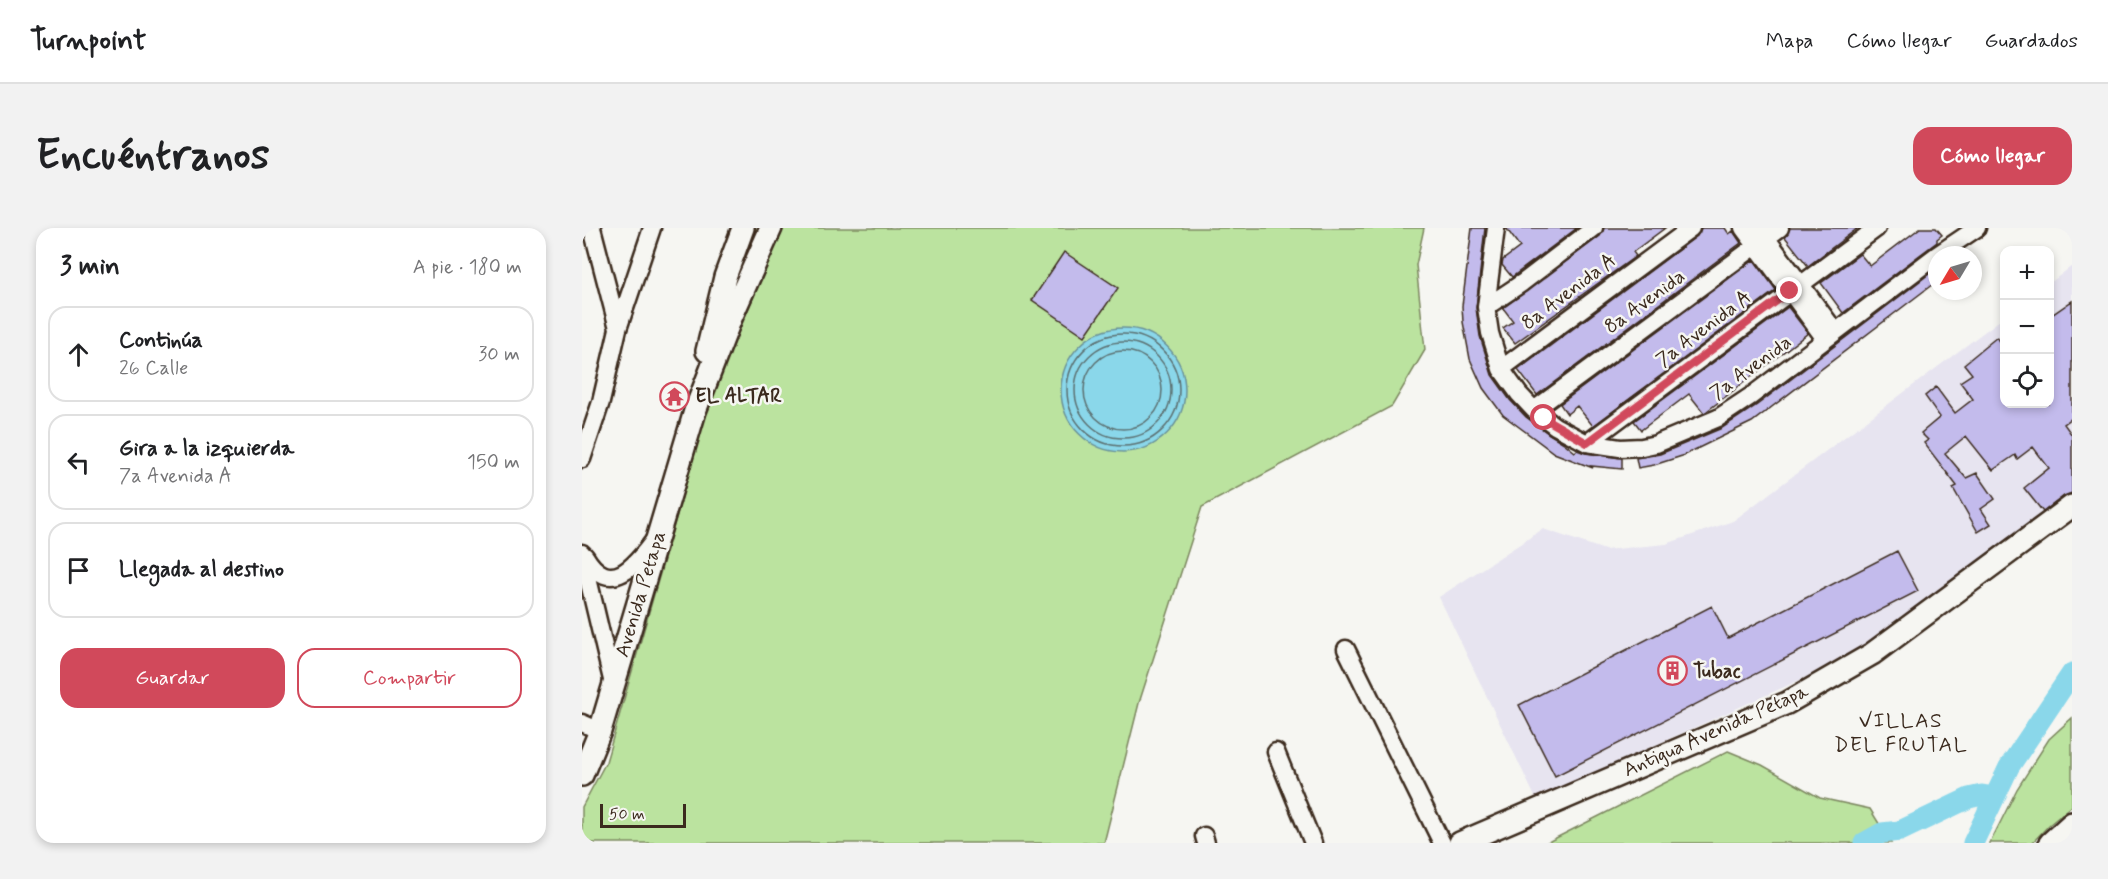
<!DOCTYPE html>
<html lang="es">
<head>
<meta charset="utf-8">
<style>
	:root { --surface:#fff; --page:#f2f2f2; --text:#202124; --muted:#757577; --line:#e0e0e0; --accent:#d1495b }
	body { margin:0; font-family:Mynerve,sans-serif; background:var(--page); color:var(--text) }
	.controls { position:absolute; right:18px; top:18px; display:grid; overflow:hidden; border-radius:12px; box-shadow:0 3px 9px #0003 }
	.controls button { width:54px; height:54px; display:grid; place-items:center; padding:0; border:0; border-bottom:2px solid var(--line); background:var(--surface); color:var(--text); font:30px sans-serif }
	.compass { position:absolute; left:1346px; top:18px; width:54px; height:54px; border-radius:50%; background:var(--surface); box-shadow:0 3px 9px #0003; rotate:232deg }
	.scale { position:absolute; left:18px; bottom:15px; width:86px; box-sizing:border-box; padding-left:6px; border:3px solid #3b2a1e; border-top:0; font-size:16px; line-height:21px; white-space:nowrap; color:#3b2a1e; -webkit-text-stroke:4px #f6f6f2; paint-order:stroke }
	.stop { position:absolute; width:18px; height:18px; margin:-14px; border:4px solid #d1495b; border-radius:50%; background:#fff }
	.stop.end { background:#d1495b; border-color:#fff; box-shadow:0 2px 6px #0008 }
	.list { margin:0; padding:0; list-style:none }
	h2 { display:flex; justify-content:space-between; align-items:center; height:78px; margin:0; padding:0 24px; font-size:26px }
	h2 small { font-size:20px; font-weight:400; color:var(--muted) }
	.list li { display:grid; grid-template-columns:39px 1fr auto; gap:18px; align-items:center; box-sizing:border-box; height:96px; margin:0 12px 12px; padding:0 12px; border:2px solid var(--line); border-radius:18px }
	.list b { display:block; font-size:22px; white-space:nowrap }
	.list p { margin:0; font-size:20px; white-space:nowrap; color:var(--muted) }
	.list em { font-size:20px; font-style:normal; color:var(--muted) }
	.actions { display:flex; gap:12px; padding:18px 24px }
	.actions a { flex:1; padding:14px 0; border:2px solid var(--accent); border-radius:18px; text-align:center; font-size:21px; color:var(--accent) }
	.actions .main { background:var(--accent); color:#fff }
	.icon { flex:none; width:33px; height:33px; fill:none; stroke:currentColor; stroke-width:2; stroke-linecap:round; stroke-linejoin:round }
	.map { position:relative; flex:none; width:1490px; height:615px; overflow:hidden; border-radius:18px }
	header { display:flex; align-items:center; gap:36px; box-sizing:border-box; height:84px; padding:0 30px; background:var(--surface); border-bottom:2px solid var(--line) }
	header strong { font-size:28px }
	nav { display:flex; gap:33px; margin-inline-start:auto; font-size:21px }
	.intro { display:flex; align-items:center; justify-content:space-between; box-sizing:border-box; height:144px; padding:0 36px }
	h1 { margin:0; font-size:42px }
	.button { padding:15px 27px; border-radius:18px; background:var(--accent); color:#fff; font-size:21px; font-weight:700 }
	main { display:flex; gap:36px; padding:0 36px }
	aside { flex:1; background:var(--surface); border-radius:18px; box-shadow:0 3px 9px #0003 }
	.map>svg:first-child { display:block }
</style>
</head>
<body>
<header>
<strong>Turnpoint</strong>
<nav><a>Mapa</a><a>Cómo llegar</a><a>Guardados</a></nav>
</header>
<div class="intro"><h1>Encuéntranos</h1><a class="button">Cómo llegar</a></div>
<main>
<aside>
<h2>3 min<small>A pie · 180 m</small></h2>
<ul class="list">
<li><svg class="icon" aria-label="ahead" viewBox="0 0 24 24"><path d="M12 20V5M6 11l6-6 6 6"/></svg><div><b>Continúa</b><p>26 Calle</p></div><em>30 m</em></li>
<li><svg class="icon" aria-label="left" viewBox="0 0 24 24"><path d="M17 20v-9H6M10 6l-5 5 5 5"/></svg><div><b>Gira a la izquierda</b><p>7a Avenida A</p></div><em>150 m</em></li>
<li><svg class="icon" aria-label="arrive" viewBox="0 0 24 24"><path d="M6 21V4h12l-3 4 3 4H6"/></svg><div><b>Llegada al destino</b></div></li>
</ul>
<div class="actions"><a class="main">Guardar</a><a>Compartir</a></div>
</aside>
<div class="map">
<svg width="1490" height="615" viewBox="0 0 1490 615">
	<rect width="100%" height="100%" fill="#f6f6f2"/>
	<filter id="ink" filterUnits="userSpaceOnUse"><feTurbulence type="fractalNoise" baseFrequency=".0167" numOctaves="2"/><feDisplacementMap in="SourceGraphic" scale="12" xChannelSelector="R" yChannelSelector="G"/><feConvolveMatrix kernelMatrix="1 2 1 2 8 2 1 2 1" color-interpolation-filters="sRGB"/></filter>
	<g filter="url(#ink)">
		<path fill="#e7e4f0" d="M1490,38V265L1304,409L1229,447L954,571L857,369L961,301L1023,322L1084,316L1151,293L1422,89V176H1468V55Z"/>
		<path fill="#bbe39f" stroke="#7b865e" stroke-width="1.5" d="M173,0H184L142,89L154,47Z
			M201,0H842L834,37L843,122L810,178L620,279L557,475L522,615H0V579L24,534L129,168Z
			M1490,490V578L1467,597L1450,615H1408L1435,561L1467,511Z
			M1146,523L1180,537L1238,570L1288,581L1309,615H964Z"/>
		<path fill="#8ad7ea" stroke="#6a9298" stroke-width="1.5" d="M479 162a62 62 0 1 1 124 0a62 62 0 1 1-124 0Z"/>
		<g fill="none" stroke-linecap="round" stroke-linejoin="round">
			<path stroke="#5b6f70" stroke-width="1.5" d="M485 162a56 56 0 1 1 112 0a56 56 0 1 1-112 0Z
				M493 162a48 48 0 1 1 96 0a48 48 0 1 1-96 0Z
				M502 162a39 39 0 1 1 78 0a39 39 0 1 1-78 0Z"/>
			<path stroke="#8ad7ea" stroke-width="21" d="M1282,615L1300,605L1318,603L1387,570L1400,567L1412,569
				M1391,615L1427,539L1490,445"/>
		</g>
		<path fill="#c3bbec" stroke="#3b2a1e" stroke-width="1.5" d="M890,0H903L894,80L898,108L910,147L928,172L944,189L967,206L982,215L993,224L995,222L1003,225L1040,230V241L1009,238L1011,240L972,225L921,187L901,160L888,131L881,94L880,78Z
			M924,0H995L930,49L920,37L921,32L938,19Z
			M1022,0H1083L1051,24L1054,28L933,115L921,100L931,93L921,80L1018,8Z
			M1119,0H1143L1147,6L1151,3L1159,15L955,167L936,142L1115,8Z
			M1208,0H1276L1226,38L1203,9Z
			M1338,0H1354L1360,7L1355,11V14L1261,85L1239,55L1278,26L1288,38Z
			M482,24L536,60L503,108L450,72Z
			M1172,32L1194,62L1011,198L995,178L985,186L978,176Z
			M1355,40V53L1170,194L1100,228L1072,237L1056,240L1054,230L1078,226L1140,200L1175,177Z
			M1490,73V190L1482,196L1490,207V265L1482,268L1461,284L1442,260L1467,240L1451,219L1435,231L1433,227L1411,242L1384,208L1363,225L1384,250L1395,245L1413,271L1399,281L1409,296L1396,304L1371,260L1375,258L1342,215L1346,212L1339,205L1358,189L1343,168L1354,159L1373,185L1391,171L1378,154L1390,146L1382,136L1415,109L1422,119V176H1467V89Z
			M1206,79L1226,105L1125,183L1122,185L1107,166L1059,202L1052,193Z
			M1315,323L1336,363L973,548L937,477L1130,378L1146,410Z"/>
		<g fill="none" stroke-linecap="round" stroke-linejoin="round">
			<defs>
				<path id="minor" d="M10,0L36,100
					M914,0L904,79L908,105L919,141L937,166L952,182L973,198L1005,215L1038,220L1060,219L1074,216L1136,190L1169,168L1355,27
					M1161,0L1243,111
					M1177,0L1253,103
					M1355,27L1395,0
					M904,79L940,55L1012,0
					M919,141L1109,0
					M952,182L1198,0
					M1005,215L1295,0
					M0,231L19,174L36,101L70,0
					M0,325L31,456
					M3,328C28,370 54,337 73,311
					M764,421L860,615
					M0,495L18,503
					M694,524L731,615
					M622,608L624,615"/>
				<path id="major" d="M125,123L143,49L161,0
					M0,547L18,503L113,183L149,90L189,0
					M878,615L1205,475L1290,426L1490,278
					M1468,615L1490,595"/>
			</defs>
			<use href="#minor" stroke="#3b2a1e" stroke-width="21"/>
			<use href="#major" stroke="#3b2a1e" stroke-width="26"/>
			<use href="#minor" stroke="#f6f6f2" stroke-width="16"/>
			<use href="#major" stroke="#f6f6f2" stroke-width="21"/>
		</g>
	</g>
	<g fill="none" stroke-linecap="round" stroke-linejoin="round" filter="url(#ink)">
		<path stroke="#d1495b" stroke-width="8" d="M962,190L1005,215L1208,63"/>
	</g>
	<defs>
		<symbol id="temple-ring" viewBox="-11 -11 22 22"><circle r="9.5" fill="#f6f6f2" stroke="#d1495b" stroke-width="1.5"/><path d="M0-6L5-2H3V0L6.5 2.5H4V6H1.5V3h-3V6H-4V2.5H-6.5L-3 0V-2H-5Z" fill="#d1495b"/></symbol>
		<symbol id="building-ring" viewBox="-11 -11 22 22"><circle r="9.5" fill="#f6f6f2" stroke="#d1495b" stroke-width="1.5"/><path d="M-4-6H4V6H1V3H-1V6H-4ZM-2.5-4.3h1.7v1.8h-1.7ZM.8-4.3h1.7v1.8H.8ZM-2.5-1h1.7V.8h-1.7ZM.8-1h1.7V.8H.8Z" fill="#d1495b"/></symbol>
	</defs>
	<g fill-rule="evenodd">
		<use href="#temple-ring" x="76" y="152" width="33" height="33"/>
		<use href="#building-ring" x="1074" y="426" width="33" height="33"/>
	</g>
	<g text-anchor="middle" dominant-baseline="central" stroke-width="5" stroke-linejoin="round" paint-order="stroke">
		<g font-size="20" fill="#3b2a1e" stroke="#f6f6f2">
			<text transform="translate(987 64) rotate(-37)">8a Avenida A</text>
			<text transform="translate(1063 74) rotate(-36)">8a Avenida</text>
			<text transform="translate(1122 101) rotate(-37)">7a Avenida A</text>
			<text transform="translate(1169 140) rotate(-36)">7a Avenida</text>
			<text transform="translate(59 366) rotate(-73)">Avenida Petapa</text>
			<text transform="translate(1134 503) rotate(-24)">Antigua Avenida Petapa</text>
		</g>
		<g font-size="20" font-weight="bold" fill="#3b2a1e" stroke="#f6f6f2" text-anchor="start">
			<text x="113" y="168">EL ALTAR</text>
			<text x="1111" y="443">Tubac</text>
		</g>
		<g font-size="21" letter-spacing="1.5" fill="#3b2a1e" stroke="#f6f6f2">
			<text x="1319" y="493">VILLAS<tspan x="1319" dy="24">DEL FRUTAL</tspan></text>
		</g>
	</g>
</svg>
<div class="controls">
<button>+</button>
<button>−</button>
<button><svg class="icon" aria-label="locate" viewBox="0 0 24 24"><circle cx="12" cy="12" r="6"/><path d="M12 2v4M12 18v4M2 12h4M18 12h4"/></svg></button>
</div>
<svg class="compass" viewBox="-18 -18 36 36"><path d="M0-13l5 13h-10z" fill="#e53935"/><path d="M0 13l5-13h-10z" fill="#757577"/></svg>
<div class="scale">50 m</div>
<div class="stop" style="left:962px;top:190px"></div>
<div class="stop end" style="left:1208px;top:63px"></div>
</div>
</main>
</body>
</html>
